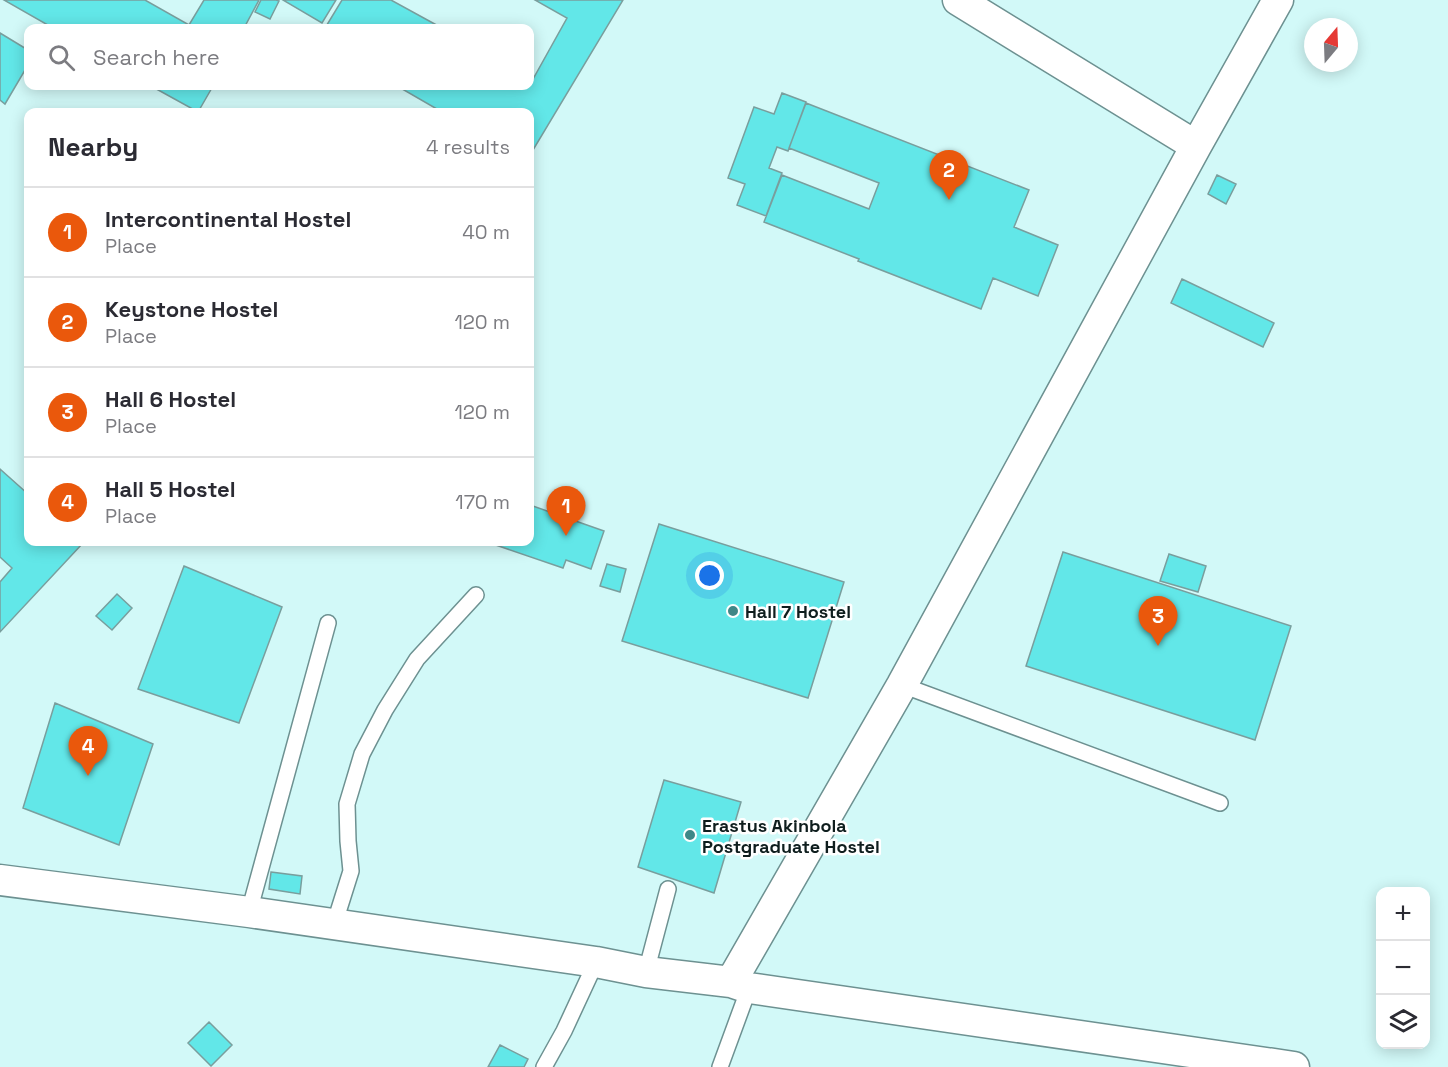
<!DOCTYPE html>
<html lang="en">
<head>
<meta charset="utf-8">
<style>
	:root { --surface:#fff; --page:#f7f7f7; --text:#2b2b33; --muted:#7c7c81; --line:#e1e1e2; --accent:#ea580c }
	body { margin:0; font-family:"Space Grotesk",sans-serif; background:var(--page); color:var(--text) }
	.controls { position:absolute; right:18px; bottom:18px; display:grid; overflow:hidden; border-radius:12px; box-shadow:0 3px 15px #0003 }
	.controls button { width:54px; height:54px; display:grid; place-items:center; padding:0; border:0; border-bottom:2px solid var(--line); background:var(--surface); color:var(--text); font:30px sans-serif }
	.compass { position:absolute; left:1304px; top:18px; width:54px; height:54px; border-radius:50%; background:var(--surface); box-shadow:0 3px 15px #0003; rotate:19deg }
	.you { position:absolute; left:710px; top:576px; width:21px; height:21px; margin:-15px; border:4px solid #fff; border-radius:50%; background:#1a73e8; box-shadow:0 0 0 9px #1a73e833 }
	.badge { display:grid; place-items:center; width:39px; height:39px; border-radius:50%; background:var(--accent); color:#fff; font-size:20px; font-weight:700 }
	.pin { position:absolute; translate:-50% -50px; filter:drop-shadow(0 2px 3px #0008) }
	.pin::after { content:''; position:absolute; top:32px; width:21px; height:18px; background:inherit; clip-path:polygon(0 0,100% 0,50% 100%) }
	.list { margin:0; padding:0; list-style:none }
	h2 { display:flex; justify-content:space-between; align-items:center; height:78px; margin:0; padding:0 24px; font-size:26px }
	h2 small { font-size:20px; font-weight:400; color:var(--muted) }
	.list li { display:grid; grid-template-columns:39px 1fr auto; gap:18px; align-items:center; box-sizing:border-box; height:90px; padding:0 24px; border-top:2px solid var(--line) }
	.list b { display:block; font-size:22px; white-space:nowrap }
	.list p { margin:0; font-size:20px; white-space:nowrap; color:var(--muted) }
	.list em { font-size:20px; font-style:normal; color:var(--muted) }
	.icon { flex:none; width:33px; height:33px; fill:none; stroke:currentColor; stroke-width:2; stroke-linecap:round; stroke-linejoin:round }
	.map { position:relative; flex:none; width:1448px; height:1067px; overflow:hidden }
	.search { position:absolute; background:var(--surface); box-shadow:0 3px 15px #0003; left:24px; top:24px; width:510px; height:66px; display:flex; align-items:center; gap:15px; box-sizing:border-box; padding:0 21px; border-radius:12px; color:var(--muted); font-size:22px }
	.panel { position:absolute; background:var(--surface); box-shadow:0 3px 15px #0003; left:24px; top:108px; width:510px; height:438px; border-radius:12px }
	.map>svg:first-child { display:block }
</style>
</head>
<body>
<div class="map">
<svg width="1448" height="1067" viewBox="0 0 1448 1067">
	<rect width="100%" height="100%" fill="#d2f9f8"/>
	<path fill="#62e7e8" stroke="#799e9d" stroke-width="1.5" d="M4,0H145L189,25L204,0H259L244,28H53Z
		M261,0H276L279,1L270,19L255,12Z
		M283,0H336L322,23Z
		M342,0H391L442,28H325Z
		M535,0H623L530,155V112H442L397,86H530V78L533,79L567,18Z
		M0,33L28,50V65L5,104L0,100Z
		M151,86H213L198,112Z
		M782,93L806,102L788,151L777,147L769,168L782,173L766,216L737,205L745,184L728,178L754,107L774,114Z
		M806,103L1029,190L1014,227L1058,245L1038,296L993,278L981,309L858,261L859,259L764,222L782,175L869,209L879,183L789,148Z
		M1217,175L1236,184L1226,204L1208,194Z
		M1182,279L1274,323L1263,347L1171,303Z
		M0,469L28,494V542H82L83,543L0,632V582L12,568L0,557Z
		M530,505L604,531L591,569L566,560L563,568L487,542H530Z
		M659,524L844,582L808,698L622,641Z
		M1063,552L1291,626L1255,740L1026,666Z
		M1169,554L1206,566L1198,592L1160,581Z
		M607,564L626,569L620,592L600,586Z
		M184,566L282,607L239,723L138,689Z
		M117,594L132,608L112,630L96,616Z
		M55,703L153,744L119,845L23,808Z
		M664,780L741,802L714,893L638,867Z
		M271,872L302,876L300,894L269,889Z
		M209,1022L232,1045L211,1066L188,1043Z
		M500,1045L528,1059L524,1067H488Z"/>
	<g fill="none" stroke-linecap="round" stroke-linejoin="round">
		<defs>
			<path id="service" d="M902,685L1220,803
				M249,912L328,623
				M334,925L351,871L348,841L347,804L362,754L385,710L417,659L476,595
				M646,972L668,889
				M544,1067L564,1031L596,962
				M720,1067L749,988"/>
			<path id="minor" d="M958,0L1196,146
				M0,880L249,912L596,962L646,972L731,982L749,988L1294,1067
				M731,982L902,685L1196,146L1278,0"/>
		</defs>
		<use href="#service" stroke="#6d9191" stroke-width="18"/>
		<use href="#minor" stroke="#6d9191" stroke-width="33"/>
		<use href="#service" stroke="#fff" stroke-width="15"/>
		<use href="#minor" stroke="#fff" stroke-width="30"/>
	</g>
	<g fill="#3f8787" stroke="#fff" stroke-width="2">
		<circle cx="733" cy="611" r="6"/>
		<circle cx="690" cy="835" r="6"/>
	</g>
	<g text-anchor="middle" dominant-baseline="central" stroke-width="5" stroke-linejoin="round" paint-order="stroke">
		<g font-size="18" font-weight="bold" fill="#0f1e1e" stroke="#fff" text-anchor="start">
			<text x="745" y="611">Hall 7 Hostel</text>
			<text x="702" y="825">Erastus Akinbola<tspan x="702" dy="21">Postgraduate Hostel</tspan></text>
		</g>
	</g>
</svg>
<div class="controls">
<button>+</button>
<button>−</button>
<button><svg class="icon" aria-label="layers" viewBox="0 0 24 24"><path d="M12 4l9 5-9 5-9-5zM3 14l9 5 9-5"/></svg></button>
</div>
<svg class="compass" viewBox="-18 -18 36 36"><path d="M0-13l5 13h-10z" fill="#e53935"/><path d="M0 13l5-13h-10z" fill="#7c7c81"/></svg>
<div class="you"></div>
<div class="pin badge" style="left:566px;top:536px">1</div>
<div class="pin badge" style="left:949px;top:200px">2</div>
<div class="pin badge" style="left:1158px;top:646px">3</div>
<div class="pin badge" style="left:88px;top:776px">4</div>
<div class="search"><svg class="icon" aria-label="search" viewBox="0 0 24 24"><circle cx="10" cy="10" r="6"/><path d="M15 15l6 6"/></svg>Search here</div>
<section class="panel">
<h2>Nearby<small>4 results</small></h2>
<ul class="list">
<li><span class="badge">1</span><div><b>Intercontinental Hostel</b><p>Place</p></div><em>40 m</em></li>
<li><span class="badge">2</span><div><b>Keystone Hostel</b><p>Place</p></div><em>120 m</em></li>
<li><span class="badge">3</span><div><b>Hall 6 Hostel</b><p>Place</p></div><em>120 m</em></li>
<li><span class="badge">4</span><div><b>Hall 5 Hostel</b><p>Place</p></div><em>170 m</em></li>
</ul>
</section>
</div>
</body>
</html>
